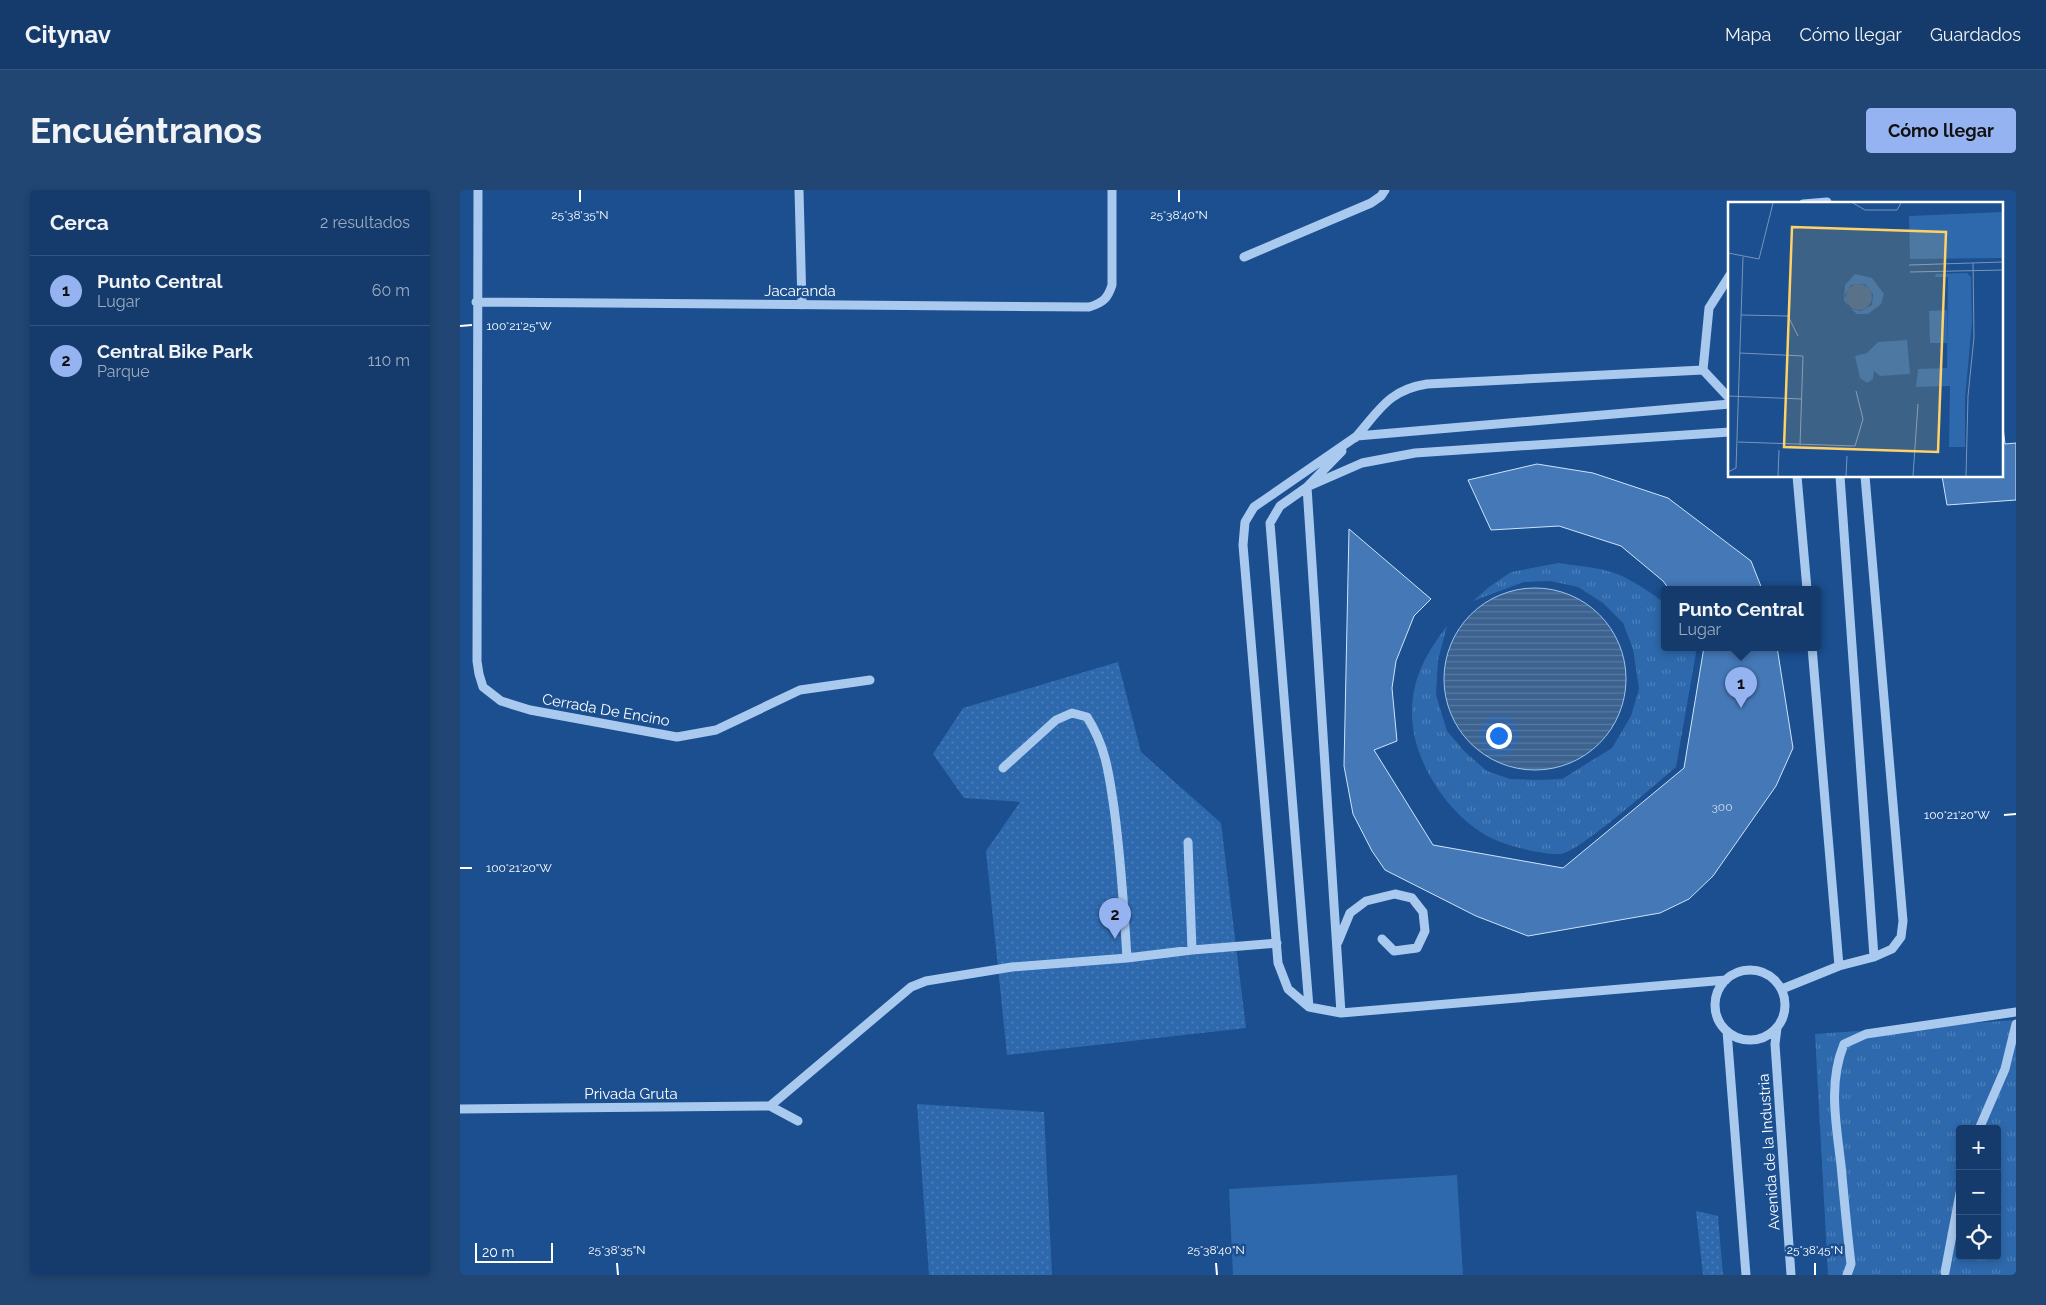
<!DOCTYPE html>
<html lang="es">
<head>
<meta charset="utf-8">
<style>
	:root { --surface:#143b6b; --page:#214673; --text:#f1f3f6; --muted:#9dadc1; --line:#33557e; --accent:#95b2f1 }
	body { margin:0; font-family:Raleway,sans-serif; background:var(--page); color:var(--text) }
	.controls { position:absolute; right:15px; bottom:15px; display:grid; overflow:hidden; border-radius:5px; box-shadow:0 2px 8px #0003 }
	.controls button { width:45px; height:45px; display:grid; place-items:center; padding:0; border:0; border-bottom:1px solid var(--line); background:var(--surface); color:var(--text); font:25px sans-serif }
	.scale { position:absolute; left:15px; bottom:12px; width:78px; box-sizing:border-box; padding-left:5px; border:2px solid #fff; border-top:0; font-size:14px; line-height:18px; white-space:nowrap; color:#fff; -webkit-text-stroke:4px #1b4f8f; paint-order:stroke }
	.you { position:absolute; left:1038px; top:545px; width:18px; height:18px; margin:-12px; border:4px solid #fff; border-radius:50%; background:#1a73e8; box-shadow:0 0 0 8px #1a73e833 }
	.badge { display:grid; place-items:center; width:32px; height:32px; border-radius:50%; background:var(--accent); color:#111; font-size:16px; font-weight:700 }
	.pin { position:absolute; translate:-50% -41px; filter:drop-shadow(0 1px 2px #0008) }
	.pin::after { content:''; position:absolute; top:26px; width:18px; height:15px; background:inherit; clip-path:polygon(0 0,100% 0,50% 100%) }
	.popup { position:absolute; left:1201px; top:396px; width:160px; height:65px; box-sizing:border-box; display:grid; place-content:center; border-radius:5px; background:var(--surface); filter:drop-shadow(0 1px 4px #0005); font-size:16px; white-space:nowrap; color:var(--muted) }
	.popup b { font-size:19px; color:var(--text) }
	.popup::after { content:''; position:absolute; left:50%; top:100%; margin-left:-10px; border:10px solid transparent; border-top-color:var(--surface) }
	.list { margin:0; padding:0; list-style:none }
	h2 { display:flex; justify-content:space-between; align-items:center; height:65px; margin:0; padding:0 20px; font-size:21px }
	h2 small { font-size:16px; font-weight:400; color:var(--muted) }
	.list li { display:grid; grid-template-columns:32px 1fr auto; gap:15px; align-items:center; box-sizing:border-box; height:70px; padding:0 20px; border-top:1px solid var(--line) }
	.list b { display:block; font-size:19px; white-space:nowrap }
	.list p { margin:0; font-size:16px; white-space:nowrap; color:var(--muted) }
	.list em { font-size:16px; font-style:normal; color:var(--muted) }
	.icon { flex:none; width:28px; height:28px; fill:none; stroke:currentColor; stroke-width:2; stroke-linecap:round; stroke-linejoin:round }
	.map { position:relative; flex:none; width:1556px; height:1085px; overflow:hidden; border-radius:5px }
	header { display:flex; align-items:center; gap:30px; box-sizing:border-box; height:70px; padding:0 25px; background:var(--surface); border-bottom:1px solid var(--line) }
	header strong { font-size:24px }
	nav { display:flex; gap:28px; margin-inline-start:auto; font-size:18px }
	.intro { display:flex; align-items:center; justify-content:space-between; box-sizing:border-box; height:120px; padding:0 30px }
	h1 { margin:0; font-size:35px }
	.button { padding:12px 22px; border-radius:5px; background:var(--accent); color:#111; font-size:18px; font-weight:700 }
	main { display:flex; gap:30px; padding:0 30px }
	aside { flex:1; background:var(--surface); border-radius:5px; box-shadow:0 2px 8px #0003 }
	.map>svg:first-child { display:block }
</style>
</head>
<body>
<header>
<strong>Citynav</strong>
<nav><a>Mapa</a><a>Cómo llegar</a><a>Guardados</a></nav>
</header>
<div class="intro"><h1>Encuéntranos</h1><a class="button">Cómo llegar</a></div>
<main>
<aside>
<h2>Cerca<small>2 resultados</small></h2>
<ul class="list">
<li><span class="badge">1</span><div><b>Punto Central</b><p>Lugar</p></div><em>60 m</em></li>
<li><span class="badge">2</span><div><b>Central Bike Park</b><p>Parque</p></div><em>110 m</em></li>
</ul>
</aside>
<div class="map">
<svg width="1556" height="1085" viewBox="0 0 1556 1085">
	<defs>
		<pattern id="grass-tufts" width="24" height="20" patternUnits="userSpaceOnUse" patternTransform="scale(1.25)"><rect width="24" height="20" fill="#2e69ad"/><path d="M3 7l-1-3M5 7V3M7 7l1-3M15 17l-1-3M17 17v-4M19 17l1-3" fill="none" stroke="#4d80b9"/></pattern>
		<pattern id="park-dots" width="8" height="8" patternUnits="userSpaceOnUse" patternTransform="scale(1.25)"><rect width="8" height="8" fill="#2e69ad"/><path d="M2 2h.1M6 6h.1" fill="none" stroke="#4d80b9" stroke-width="1.8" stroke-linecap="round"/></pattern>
		<pattern id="water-rules" width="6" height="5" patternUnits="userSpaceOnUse" patternTransform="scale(1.25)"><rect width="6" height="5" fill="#3c6290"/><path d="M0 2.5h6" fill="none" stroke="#597aa1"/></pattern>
	</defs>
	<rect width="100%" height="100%" fill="#1b4f8f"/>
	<path fill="url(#grass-tufts)" fill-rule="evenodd" d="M1098,373C1118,376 1139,377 1157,384C1173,390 1191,403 1205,413V457H1237L1216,577C1198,592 1119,662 1101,664C1091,665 1078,662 1068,660C1055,657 1043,654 1031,648C989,627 951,570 952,522C952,488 967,462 987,436L978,470L976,505L987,541L1005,562L1027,581L1050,589L1077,590L1102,589L1152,558L1171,526L1179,499L1173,459L1163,433L1143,413L1118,397L1090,391L1064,392L1013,411L1029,397L1051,382Z
		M1556,830V1085H1368L1355,844ZM1500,939H1537V1066H1500Z"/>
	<path fill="url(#park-dots)" d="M658,472L681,562L761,633L786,838L547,865L526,661L560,612L504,608L473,564L503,518Z
		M457,914L584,922L592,1085H469Z
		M1236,1021L1258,1026L1263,1085H1243Z"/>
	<path fill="#2e69ad" d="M997,985L1003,1085H773L769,999Z"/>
	<path fill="url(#water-rules)" stroke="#9cc4f0" d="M984 489a91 91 0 1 1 182 0a91 91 0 1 1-182 0Z"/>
	<path fill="#4478b7" stroke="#cfe3fa" d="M1542,229L1545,254L1556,253V310L1487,315L1482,286H1542Z
		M1077,274L1133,283L1208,308L1291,371L1302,399H1209L1203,391L1161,356L1099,336L1031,340L1008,290Z
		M889,339L971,409L954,426L936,471L932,498L937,551L914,560L973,655L1103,678L1224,578L1244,457H1317L1333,558L1316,596L1253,686L1229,709L1200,723L1068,746L1016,726L925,680L912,661L893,624L884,576Z"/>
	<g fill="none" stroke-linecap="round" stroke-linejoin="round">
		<path stroke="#a9c9ee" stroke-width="9" d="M18,0L17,471L19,484L23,497L41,511L70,520L217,547L256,540L340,500L410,490
			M339,0L342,115
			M1343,14L1367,12
			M784,67L911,13L921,6L925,0
			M1270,85L1249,118L1243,180L1270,209
			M16,112L629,117C643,113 648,108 652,95V0
			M895,248C919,221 928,200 967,194L1243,180
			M1337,286L1347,399
			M1380,286L1414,767
			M1352,457L1379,776
			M543,578L596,530L612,523L627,527C646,557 649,584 654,618C661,668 664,718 667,768
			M728,652L732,760
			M878,752L890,723L906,711L935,704L952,708L963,722L965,741L957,758L934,761L922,749
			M1255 815a35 35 0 1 1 70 0a35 35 0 1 1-70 0Z
			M1266,790L881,823L849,817L810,333L820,316L847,297L902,273L955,263L1270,242
			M1322,799L1379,776L1414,767L1432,759L1441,747L1443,731L1405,286
			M849,817L828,799L818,773L783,355L785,332L794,317L897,246L1270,214
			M881,823L847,297L882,261
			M1317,838L1315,854L1331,1085
			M1267,841L1286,1085
			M310,916L451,797L466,791L552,777L667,768L732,760L817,753
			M0,919L310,916L338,931
			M1519,939L1545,879L1556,834
			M1485,1082L1500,1003
			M1387,1085L1391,1074C1387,1041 1384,1008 1381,975C1376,933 1368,893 1384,854L1406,844L1556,822"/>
	</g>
	<path fill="none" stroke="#fff" stroke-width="2" d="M120,0V12M719,0V12M0,136L12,135M1544,625L1556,624M0,678H12M157,1073L158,1085M756,1073L757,1085M1355,1073V1085"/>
	<g text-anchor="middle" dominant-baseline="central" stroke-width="5" stroke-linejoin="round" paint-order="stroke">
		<g font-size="12" fill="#d0dded">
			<text x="1262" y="617">300</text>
		</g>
		<g font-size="15" fill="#fff" stroke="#1b4f8f">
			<text x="340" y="101">Jacaranda</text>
			<text transform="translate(146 520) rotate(10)">Cerrada De Encino</text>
			<text x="171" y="904">Privada Gruta</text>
			<text transform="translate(1309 962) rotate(-94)">Avenida de la Industria</text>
		</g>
	</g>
	<g transform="translate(1268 12)">
		<rect width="275" height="275" fill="#1b4f8f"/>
		<path d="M275,10V56L182,57L181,14ZM127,72L144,76L156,92L153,102L140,112H129L123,107L133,109L144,103L145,92L137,82L123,83L117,93L120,104L116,98L117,83Z" fill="#2e69ad"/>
		<path d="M239,71L243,75L244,120L237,197V245H221L222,184L188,185L190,167L219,166L220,75H207L208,72ZM179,138L182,172L152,174L146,169L145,177L139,181L132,176L127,154L139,151L150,140Z" fill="#2e69ad"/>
		<path d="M219,108V141H202L201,109Z" fill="#2e69ad"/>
		<path d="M118 95a13 13 0 1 1 26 0a13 13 0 1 1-26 0Z" fill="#3c6290"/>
		<path fill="none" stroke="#7695bc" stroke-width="1" d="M125,1L137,8H169L173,1M0,51L31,57L45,1M181,63L275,60M182,70L275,68M13,113L60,114L70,134M12,151L75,154L72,243M0,194L74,197M10,240L127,244L135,217L128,189M0,270L8,266L15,55M50,274L51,248M118,274L119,254M185,274L190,202M238,274L240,194L246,135L245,61"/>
		<path fill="#ffd166" fill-opacity="0.15" stroke="#ffd166" stroke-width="2.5" d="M64,25L218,30L210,250L56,245Z"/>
		<rect width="275" height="275" fill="none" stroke="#fff" stroke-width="2.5"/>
	</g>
	<g font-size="12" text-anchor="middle" fill="#fff" stroke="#1b4f8f" stroke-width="5" stroke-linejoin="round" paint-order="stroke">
		<text x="120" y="29">25°38'35"N</text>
		<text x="719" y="29">25°38'40"N</text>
		<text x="59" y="140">100°21'25"W</text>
		<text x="1497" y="629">100°21'20"W</text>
		<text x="59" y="682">100°21'20"W</text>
		<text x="157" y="1064">25°38'35"N</text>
		<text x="756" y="1064">25°38'40"N</text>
		<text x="1355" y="1064">25°38'45"N</text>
	</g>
</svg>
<div class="controls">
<button>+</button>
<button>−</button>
<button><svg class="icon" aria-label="locate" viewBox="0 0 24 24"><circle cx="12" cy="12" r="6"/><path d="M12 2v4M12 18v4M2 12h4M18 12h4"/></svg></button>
</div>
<div class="scale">20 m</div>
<div class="you"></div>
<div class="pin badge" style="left:1281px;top:518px">1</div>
<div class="popup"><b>Punto Central</b>Lugar</div>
<div class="pin badge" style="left:655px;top:749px">2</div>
</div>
</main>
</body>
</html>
